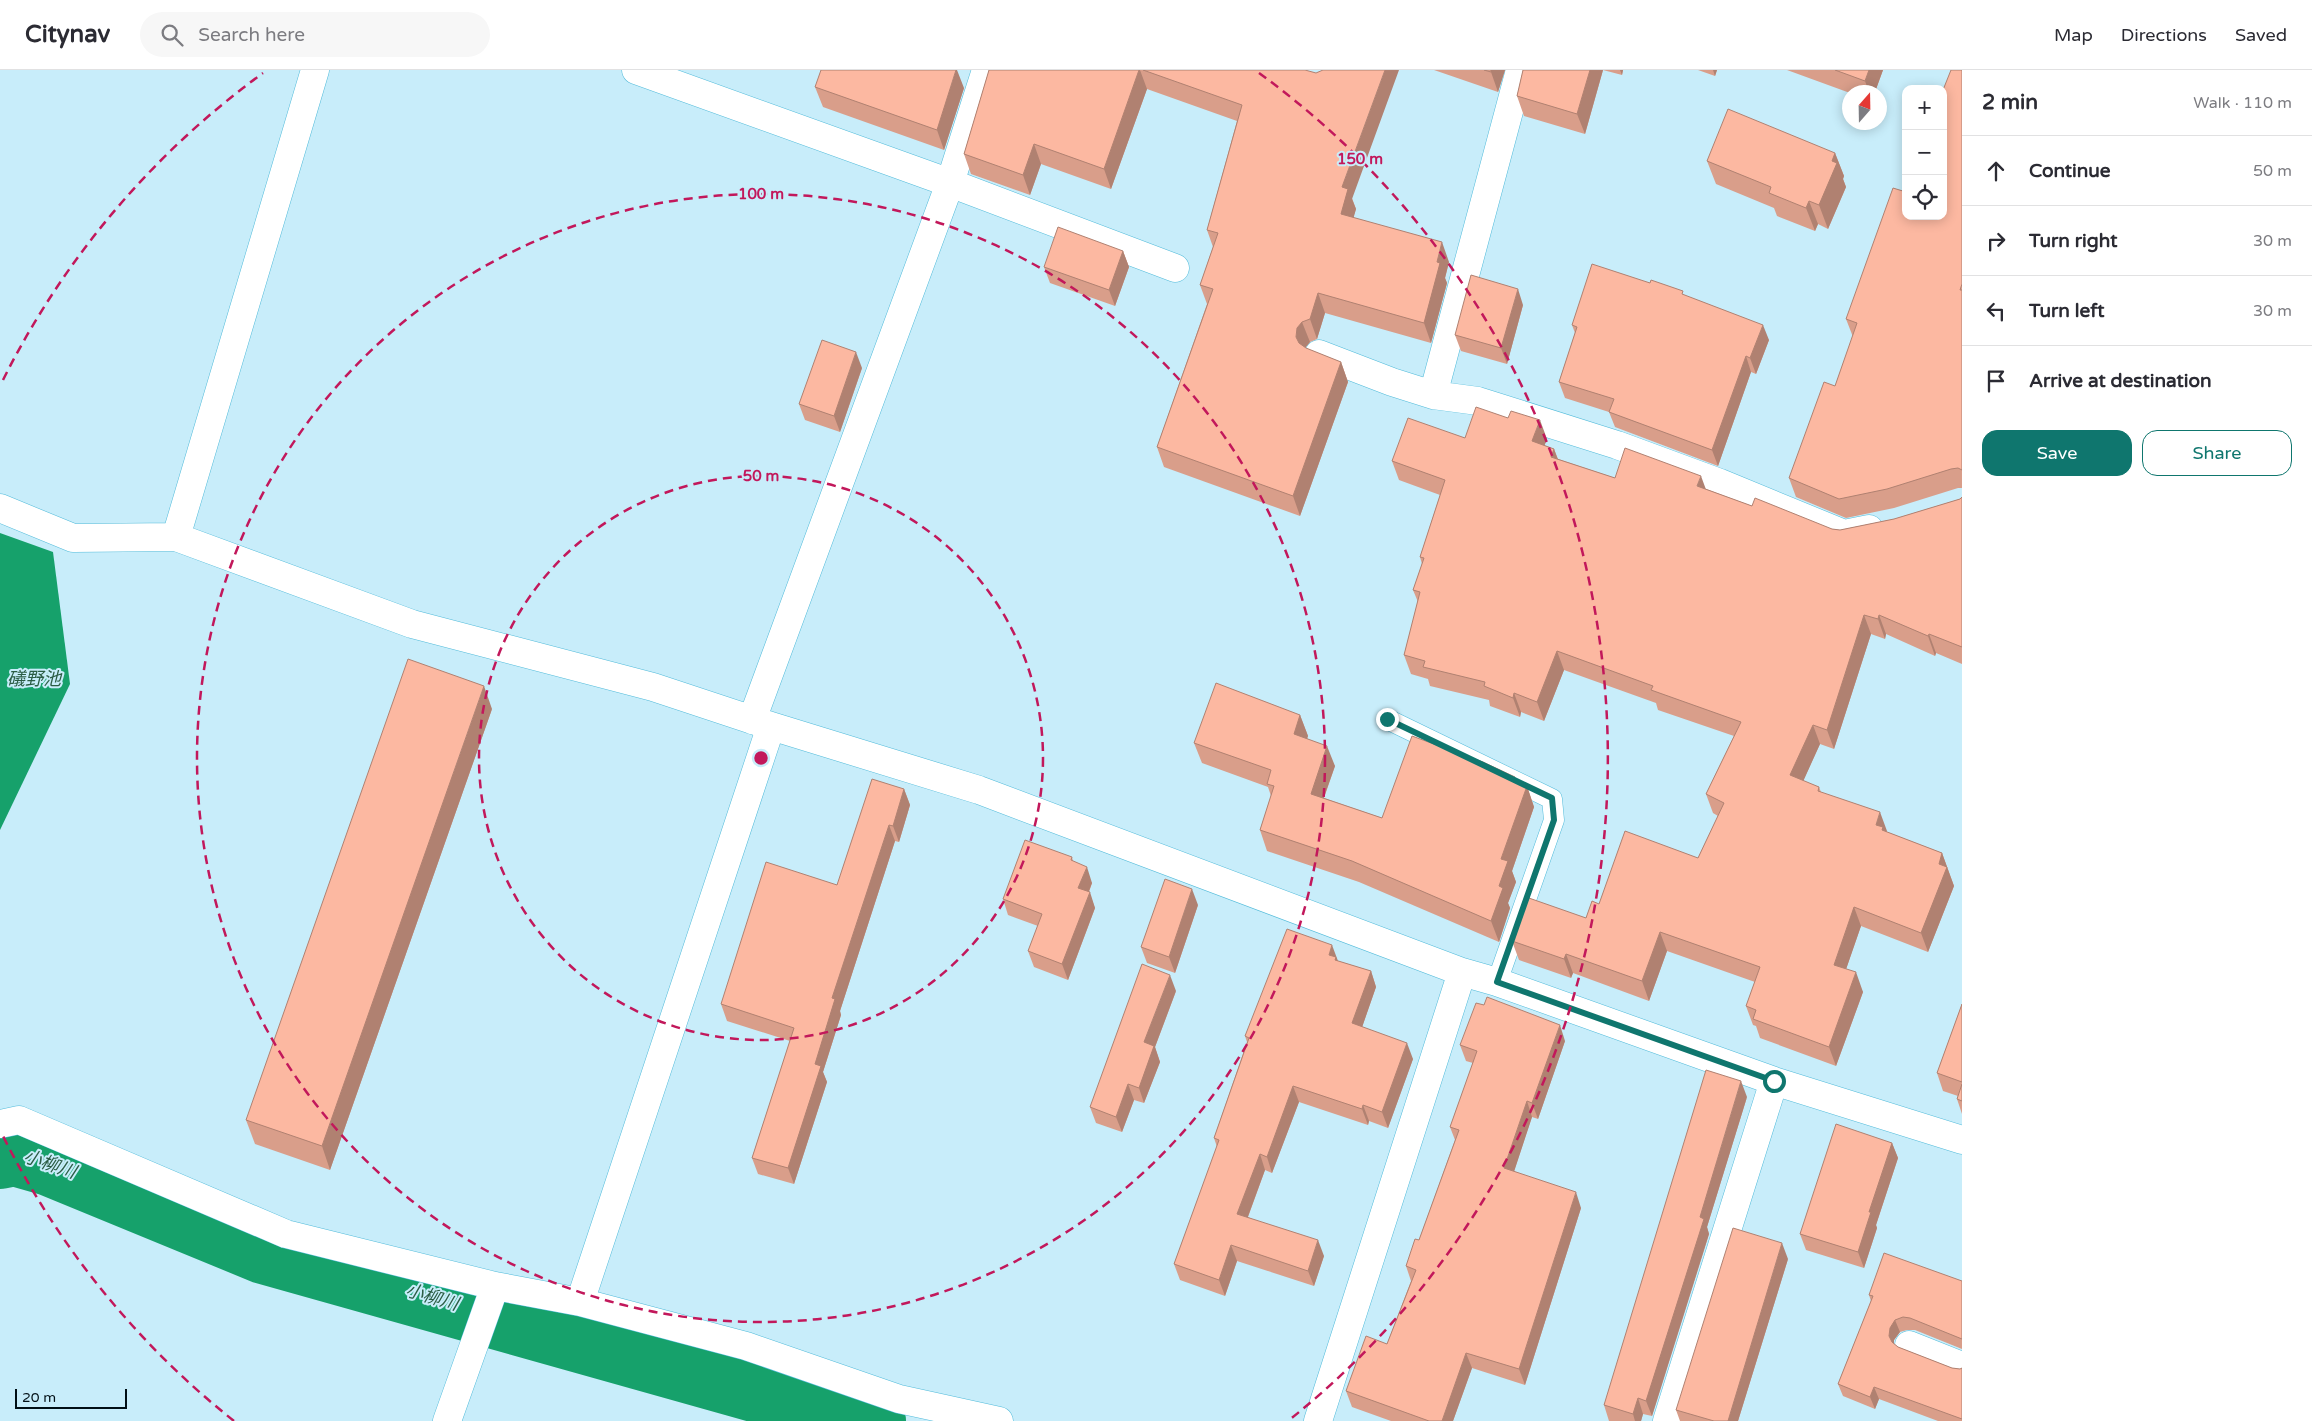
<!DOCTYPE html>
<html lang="en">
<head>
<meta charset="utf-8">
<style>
	:root { --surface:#fff; --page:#f7f7f7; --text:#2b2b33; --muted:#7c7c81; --line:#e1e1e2; --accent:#0f766e }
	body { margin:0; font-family:"Varela Round","Noto Sans JP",sans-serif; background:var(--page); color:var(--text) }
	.controls { position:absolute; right:15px; top:15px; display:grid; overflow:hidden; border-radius:10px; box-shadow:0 2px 12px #0003 }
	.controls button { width:45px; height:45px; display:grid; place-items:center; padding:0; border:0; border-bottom:1px solid var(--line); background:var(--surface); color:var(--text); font:25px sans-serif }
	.compass { position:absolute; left:1842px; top:15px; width:45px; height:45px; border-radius:50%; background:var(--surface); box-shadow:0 2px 12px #0003; rotate:20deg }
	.scale { position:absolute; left:15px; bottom:12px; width:112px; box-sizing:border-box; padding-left:5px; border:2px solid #000f15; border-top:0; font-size:14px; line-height:18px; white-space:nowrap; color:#000f15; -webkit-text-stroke:4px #c8edfa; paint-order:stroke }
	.stop { position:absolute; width:15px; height:15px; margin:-11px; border:4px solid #0f766e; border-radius:50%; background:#fff }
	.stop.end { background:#0f766e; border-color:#fff; box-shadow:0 1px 5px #0008 }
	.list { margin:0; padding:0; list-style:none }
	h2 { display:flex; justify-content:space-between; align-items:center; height:65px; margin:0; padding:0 20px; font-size:21px }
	h2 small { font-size:16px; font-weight:400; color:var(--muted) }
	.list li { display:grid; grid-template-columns:32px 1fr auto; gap:15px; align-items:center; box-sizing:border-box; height:70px; padding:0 20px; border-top:1px solid var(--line) }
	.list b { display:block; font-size:19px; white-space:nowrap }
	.list em { font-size:16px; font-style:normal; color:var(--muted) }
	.actions { display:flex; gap:10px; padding:15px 20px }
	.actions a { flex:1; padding:11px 0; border:1px solid var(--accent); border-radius:15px; text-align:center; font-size:18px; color:var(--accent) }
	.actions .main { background:var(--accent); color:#fff }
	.icon { flex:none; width:28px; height:28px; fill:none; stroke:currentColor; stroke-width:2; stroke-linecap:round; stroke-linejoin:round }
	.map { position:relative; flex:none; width:1962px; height:1351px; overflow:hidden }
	header { display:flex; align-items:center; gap:30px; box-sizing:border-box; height:70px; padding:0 25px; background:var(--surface); border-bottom:1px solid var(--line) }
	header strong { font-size:24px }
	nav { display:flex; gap:28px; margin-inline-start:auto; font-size:18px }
	.search { width:350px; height:45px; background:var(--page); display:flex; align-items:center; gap:12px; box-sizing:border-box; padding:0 18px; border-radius:28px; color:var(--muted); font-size:19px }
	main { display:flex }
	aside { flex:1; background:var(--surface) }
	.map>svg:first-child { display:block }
</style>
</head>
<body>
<header>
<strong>Citynav</strong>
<div class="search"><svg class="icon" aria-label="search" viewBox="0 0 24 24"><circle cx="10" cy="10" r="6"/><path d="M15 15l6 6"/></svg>Search here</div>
<nav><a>Map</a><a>Directions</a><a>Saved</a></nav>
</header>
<main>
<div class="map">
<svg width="1962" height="1351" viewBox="0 0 1962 1351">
	<rect width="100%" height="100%" fill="#c8edfa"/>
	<path fill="#16a16b" d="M0,463L53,482L70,614L0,760Z"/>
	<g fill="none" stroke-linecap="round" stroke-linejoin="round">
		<path stroke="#16a16b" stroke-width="68" d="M0,1085L15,1082L50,1092L264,1180L872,1351"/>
		<defs>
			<path id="lane" d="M1387,649L1552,729L1554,750L1497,912"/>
			<path id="street" d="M636,0L950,113L1175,198
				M1319,284L1392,312L1433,325L1478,331L1617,375L1720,413L1844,464L1869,459
				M1433,325L1520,0
				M0,438L73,468L176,467L412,554L653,617L771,656L979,720L1462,902L1497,912L1774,1011L1962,1070
				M176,467L315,0
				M752,650L950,113L986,0
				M0,1054L19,1050L286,1164L495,1216L580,1232L746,1276L899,1329L999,1351
				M580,1232L771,656
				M1909,1275L1962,1296
				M447,1351L495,1216
				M1318,1351L1462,902
				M1667,1351L1774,1011"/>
		</defs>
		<use href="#lane" stroke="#51bbda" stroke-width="21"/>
		<use href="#street" stroke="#51bbda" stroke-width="29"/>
		<use href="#lane" stroke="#fff" stroke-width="20"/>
		<use href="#street" stroke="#fff" stroke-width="28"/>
	</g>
	<path fill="#d99e8a" d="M989,0H1305L1356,139L1353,148L1449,192L1445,208L1447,213L1431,273L1325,243L1317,269L1310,272L1305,278L1341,292L1348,312L1300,446L1164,397L1157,377L1207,234L1200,215L1213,177L1207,160L1237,51L1147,19L1111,119L1041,94L1030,125L971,104L964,84Z
		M1434,0H1505L1498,22Z
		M1523,0H1623L1622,5L1603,0L1585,64L1524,46L1517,26Z
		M1698,0H1717L1715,6Z
		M1787,0H1883L1875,22L1850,23Z
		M1962,0V418H1958L1894,438L1846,448L1796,427L1789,408L1835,316L1853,267L1846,249Z
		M815,17L964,18L944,80L823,37Z
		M1835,83L1844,106L1843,109L1846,117L1828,159L1818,154L1815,161L1777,146L1774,138L1716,114L1707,91Z
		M1123,181L1129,197L1115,236L1050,213L1044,197Z
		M1684,225L1769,270L1756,304L1751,302L1718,396L1615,357L1609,342L1565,328L1559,312L1575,263L1572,255Z
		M1523,235L1507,294L1461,281L1455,265Z
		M862,298L840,362L805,350L799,334Z
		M1508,348L1547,369L1544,375L1554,379L1558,389L1615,408L1706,419L1752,436L1832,459L1840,460L1894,449L1960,429L1962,427V594L1936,583L1935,586L1886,564L1885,569L1871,564L1834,679L1820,674L1803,711L1819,717L1821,722L1887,762L1942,783L1954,816L1928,882L1861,856L1846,899L1863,922L1836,996L1760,968L1756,956L1753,955L1746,936L1755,912L1667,881L1649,931L1573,903L1571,908L1519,890L1512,871L1586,848L1599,834L1698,788L1718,746L1713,743L1706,724L1734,666L1658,640L1656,633L1564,600L1544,651L1521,642L1520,647L1490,636L1489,630L1430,616L1428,609L1411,604L1404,585L1418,532L1413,520L1422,494L1420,487L1440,425L1399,410L1392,391L1465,368Z
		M492,639L330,1100L255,1074L246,1050Z
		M1300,645L1308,666L1307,668L1335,696L1324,728L1382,748L1515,707L1517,713L1527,716L1534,737L1512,801L1516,812L1508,833L1510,838L1499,872L1359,812L1267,781L1260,760L1271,726L1268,717L1202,693L1194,673Z
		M904,719L910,735L899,772L895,771L840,941L841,945L823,1002L827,1012L794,1114L758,1104L752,1088L790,971L727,951L721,934L837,815Z
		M1072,787L1073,791L1092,813L1089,822L1095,838L1068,910L1034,897L1028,881L1038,856L1008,845L1003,829Z
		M1198,835L1175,903L1147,893L1141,877Z
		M1338,891L1371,901L1376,917L1362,957L1413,989L1388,1058L1369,1051L1368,1055L1299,1032L1272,1103L1265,1100L1248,1147L1324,1186L1314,1216L1237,1191L1225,1226L1180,1210L1174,1194L1217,1077L1214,1068L1247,972L1245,966Z
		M1176,921L1155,977L1160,992L1144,1033L1134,1030L1122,1062L1096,1053L1090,1037Z
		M1962,934V1044L1957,1029L1958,1026L1943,1021L1937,1003Z
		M1565,971L1538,1049L1532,1047L1514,1101L1581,1138L1525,1315L1472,1298L1453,1351H1391L1352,1337L1346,1321L1387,1274L1411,1211L1406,1196L1419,1170L1455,1070L1450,1057L1473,993L1466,991L1460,975Z
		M1747,1027L1707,1157L1709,1164L1652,1346L1643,1344L1641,1351H1609L1604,1335Z
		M1892,1073L1898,1088L1876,1155L1877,1158L1864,1198L1806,1180L1800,1164Z
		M1788,1189L1738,1351H1680L1676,1340Z
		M1962,1211V1279L1915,1260H1907L1900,1262L1894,1270V1274L1898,1277L1952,1298L1960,1299L1962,1298V1351H1938L1879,1329L1875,1339L1843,1326L1838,1314L1871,1231L1869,1225Z"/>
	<path fill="#b08171" d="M956,0H957L964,18L944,80L937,60Z
		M1139,0H1140L1147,19L1111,119L1104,99Z
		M1385,0H1399L1352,129L1356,139L1349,164L1341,144L1342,117Z
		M1491,0H1505L1498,22L1491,2Z
		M1590,0H1603L1585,64L1577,44Z
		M1620,0H1623L1622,5Z
		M1713,0H1717L1715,6Z
		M1869,0H1883L1875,22H1869L1865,11Z
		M1034,74L1041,94L1030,125L1023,105Z
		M1835,83L1844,106L1843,109L1846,117L1828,159L1819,135L1832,91Z
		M1809,131L1818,154L1815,161L1806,138Z
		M1442,172L1449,192L1445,208L1447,213L1431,273L1424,253L1437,192Z
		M1123,181L1129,197L1115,236L1109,220Z
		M1518,219L1523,235L1507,294L1501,278Z
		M1318,223L1325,243L1317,269L1310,249Z
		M1302,252L1310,272L1305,278L1304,287L1296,267L1297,258Z
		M1763,255L1769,270L1756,304L1750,288Z
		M856,282L862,298L840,362L834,346Z
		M1746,286L1751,302L1718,396L1712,380Z
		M1341,292L1348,312L1300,446L1293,426Z
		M1540,350L1547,369L1539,390L1532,371Z
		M1554,379L1561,398L1551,387Z
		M1701,406L1708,425L1697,416Z
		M1864,545L1871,564L1834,679L1827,660Z
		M1879,545L1886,564L1885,569L1878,549Z
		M1929,564L1936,583L1935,586L1928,566Z
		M1557,581L1564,600L1544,651L1537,632Z
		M484,616L492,639L330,1100L322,1076Z
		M1514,623L1521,642L1520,647L1513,628Z
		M1300,645L1308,666L1302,684L1294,664Z
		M1813,655L1820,674L1797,725L1790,705Z
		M1327,676L1335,696L1318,744L1311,724Z
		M1527,716L1534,737L1512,801L1516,812L1508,833L1510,838L1499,872L1491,851L1499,816L1501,789Z
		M904,719L910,735L899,772L893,756Z
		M1880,742L1887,761L1886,765L1876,755Z
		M889,755L895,771L840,941L841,945L823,1002L827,1012L794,1114L788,1098L815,994L832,928Z
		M1942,783L1954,816L1928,882L1921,863L1939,794Z
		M1087,797L1092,813L1084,834L1078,818Z
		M1192,819L1198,835L1175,903L1169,887Z
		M1090,822L1095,838L1068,910L1062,894Z
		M1854,837L1861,856L1841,914L1834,895Z
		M1660,862L1667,881L1649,931L1642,911Z
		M1332,875L1338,891L1337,895L1329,885Z
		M1566,884L1573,903L1571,908L1564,889Z
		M1371,901L1376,917L1358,969L1352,953Z
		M1856,902L1863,922L1836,996L1829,977Z
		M1170,905L1176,921L1155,977L1160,992L1144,1033L1139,1018L1144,972Z
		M1560,955L1565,971L1538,1049L1532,1033Z
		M1407,973L1413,989L1388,1058L1382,1042Z
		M1741,1011L1747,1027L1707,1157L1709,1164L1652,1346L1646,1331L1700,1147Z
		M1128,1014L1134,1030L1122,1062L1116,1047Z
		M1293,1016L1299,1032L1272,1103L1267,1087Z
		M1527,1031L1532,1047L1510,1114L1504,1098Z
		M1363,1035L1369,1051L1368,1055L1362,1039Z
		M1892,1073L1898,1088L1876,1155L1877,1158L1864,1198L1858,1182L1869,1142Z
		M1260,1084L1265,1100L1243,1160L1237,1144Z
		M1576,1122L1581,1138L1525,1315L1519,1299Z
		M1318,1170L1324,1186L1314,1216L1308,1201Z
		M1782,1173L1788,1189L1738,1351H1728Z
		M1231,1175L1237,1191L1225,1226L1219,1210Z
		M1895,1250L1900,1262L1894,1270V1278L1889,1266L1890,1258Z
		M1466,1283L1472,1298L1453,1351H1442Z
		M1874,1317L1879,1329L1875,1339L1870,1327Z
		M1638,1328L1643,1344L1641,1351H1635L1633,1344Z"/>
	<path fill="#fcb8a1" stroke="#b08171" d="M821,0H956L937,60L815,17Z
		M989,0H1139L1104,99L1034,74L1023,105L964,84Z
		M1143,0H1305L1316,3L1323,0H1385L1342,117L1348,119L1341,144L1442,172L1437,192L1440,193L1424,253L1318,223L1310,249L1302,252L1297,258L1296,267L1299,273L1306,278L1341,292L1293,426L1157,377L1213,219L1200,215L1218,163L1207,160L1242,35Z
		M1484,0H1491V2Z
		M1523,0H1590L1577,44L1517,26Z
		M1835,0H1869L1865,11Z
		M1951,0H1962V214L1960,220H1962V400L1958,398L1951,399L1887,419L1839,429L1789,408L1824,312L1835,316L1857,253L1846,249L1893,118L1906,122V146H1943V20Z
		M1728,39L1835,83L1832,91L1837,93L1819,135L1809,131L1806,138L1769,123L1771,117L1707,91Z
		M1058,157L1123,181L1109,220L1044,197Z
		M1592,194L1650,213L1651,210L1683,221L1682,224L1763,255L1750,288L1746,286L1712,380L1609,342L1614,329L1559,312L1577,257L1572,255Z
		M1471,205L1518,219L1501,278L1455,265Z
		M822,270L856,282L834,346L799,334Z
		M1476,337L1508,348L1511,341L1540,350L1532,371L1554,379L1551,387L1615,408L1625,378L1701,406L1697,416L1752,436L1755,428L1832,459L1840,460L1894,449L1960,429L1962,427V577L1929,564L1928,566L1879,545L1878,549L1864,545L1827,660L1813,655L1790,705L1819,717L1818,721L1880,742L1876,755L1883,757L1882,760L1942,783L1939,794L1947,797L1921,863L1854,837L1834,895L1856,902L1829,977L1753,949L1756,940L1746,936L1760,897L1660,862L1642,911L1566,884L1564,889L1512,871L1526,827L1586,848L1592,831L1599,834L1625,761L1698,788L1724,733L1706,724L1741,652L1651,620L1653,616L1557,581L1537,632L1514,623L1513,628L1484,616L1485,612L1423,597L1425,591L1404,585L1420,522L1413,520L1424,488L1420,487L1445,410L1392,391L1408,348L1465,368Z
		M408,589L484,616L322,1076L246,1050Z
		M1216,613L1300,645L1294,664L1327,676L1311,724L1382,748L1412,666L1483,692L1515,707L1513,711L1527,716L1501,789L1508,791L1499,816L1503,818L1491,851L1352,791L1260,760L1274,716L1267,714L1271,700L1194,673Z
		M872,709L904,719L893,756L889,755L832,928L835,929L815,994L821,996L788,1098L752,1088L794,958L721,934L766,792L837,815Z
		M1025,770L1072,787L1071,790L1087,797L1078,818L1090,822L1062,894L1028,881L1042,844L1003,829Z
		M1165,809L1192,819L1169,887L1141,877Z
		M1287,859L1332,875L1329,885L1336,887L1335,890L1371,901L1352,953L1407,973L1382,1042L1363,1035L1362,1039L1293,1016L1267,1087L1260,1084L1237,1144L1318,1170L1308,1201L1231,1175L1219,1210L1174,1194L1219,1070L1214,1068L1249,968L1245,966Z
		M1142,894L1170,905L1144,972L1154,976L1139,1018L1128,1014L1116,1047L1090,1037Z
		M1487,927L1560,955L1532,1033L1527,1031L1504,1098L1576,1122L1519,1299L1466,1283L1442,1351H1429L1346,1321L1366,1266L1387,1274L1416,1200L1406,1196L1415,1169L1419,1170L1459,1060L1450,1057L1477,981L1460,975L1476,933L1484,935Z
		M1962,934V1012L1937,1003Z
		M1706,1000L1741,1011L1700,1147L1704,1149L1646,1331L1638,1328L1633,1344L1604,1335Z
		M1962,1014V1031L1957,1029Z
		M1836,1054L1892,1073L1869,1142H1871L1858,1182L1800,1164Z
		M1733,1158L1782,1173L1728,1351H1714L1676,1340Z
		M1884,1183L1962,1211V1269L1910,1248L1903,1247L1895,1250L1890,1258L1889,1266L1892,1272L1898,1277L1952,1298L1960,1299L1962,1298V1349L1874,1317L1870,1327L1838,1314L1873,1226L1869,1225Z"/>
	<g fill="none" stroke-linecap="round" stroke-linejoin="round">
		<path stroke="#0f766e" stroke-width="6" d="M1387,649L1552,728L1554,750L1497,912L1774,1011"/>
	</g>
	<g fill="none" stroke="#c2185b" stroke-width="2.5" stroke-dasharray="9 6">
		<circle cx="761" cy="688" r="282"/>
		<circle cx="761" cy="688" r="564"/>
		<path d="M234 1351A847 847 0 0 1 3 1066M3 310A847 847 0 0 1 263 3M1259 3A847 847 0 0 1 1288 1351"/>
	</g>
	<g text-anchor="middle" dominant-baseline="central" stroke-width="4" stroke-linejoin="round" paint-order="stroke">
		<g font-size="18" font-style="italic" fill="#2c5d45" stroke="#c8edfa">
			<text x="34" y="609">礒野池</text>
			<text transform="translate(50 1094) rotate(19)">小柳川</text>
			<text transform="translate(432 1227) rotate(16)">小柳川</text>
		</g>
	</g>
	<circle cx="761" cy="688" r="8" fill="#c2185b" stroke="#c8edfa" stroke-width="2.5"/>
	<g font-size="15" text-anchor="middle" font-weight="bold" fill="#c2185b" stroke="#c8edfa" stroke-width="4" stroke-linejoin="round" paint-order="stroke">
		<text x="1360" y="94">150 m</text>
		<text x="761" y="129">100 m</text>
		<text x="761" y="411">50 m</text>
	</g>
</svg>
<div class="controls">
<button>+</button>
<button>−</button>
<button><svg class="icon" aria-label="locate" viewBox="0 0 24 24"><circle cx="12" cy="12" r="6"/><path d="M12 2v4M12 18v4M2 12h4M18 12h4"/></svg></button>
</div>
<svg class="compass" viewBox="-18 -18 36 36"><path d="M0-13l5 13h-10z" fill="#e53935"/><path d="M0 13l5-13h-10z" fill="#7c7c81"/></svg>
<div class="scale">20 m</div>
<div class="stop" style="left:1774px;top:1011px"></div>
<div class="stop end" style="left:1387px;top:649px"></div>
</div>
<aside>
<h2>2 min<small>Walk · 110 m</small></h2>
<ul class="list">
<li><svg class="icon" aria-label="ahead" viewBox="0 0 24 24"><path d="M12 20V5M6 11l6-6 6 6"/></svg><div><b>Continue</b></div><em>50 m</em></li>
<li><svg class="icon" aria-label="right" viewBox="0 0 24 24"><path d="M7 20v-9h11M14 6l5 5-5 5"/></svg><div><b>Turn right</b></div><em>30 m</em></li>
<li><svg class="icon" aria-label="left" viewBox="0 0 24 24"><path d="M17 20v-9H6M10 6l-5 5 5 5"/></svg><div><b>Turn left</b></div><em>30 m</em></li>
<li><svg class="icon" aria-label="arrive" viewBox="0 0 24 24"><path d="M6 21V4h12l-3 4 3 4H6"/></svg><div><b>Arrive at destination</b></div></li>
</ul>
<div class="actions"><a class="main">Save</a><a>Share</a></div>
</aside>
</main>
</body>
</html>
